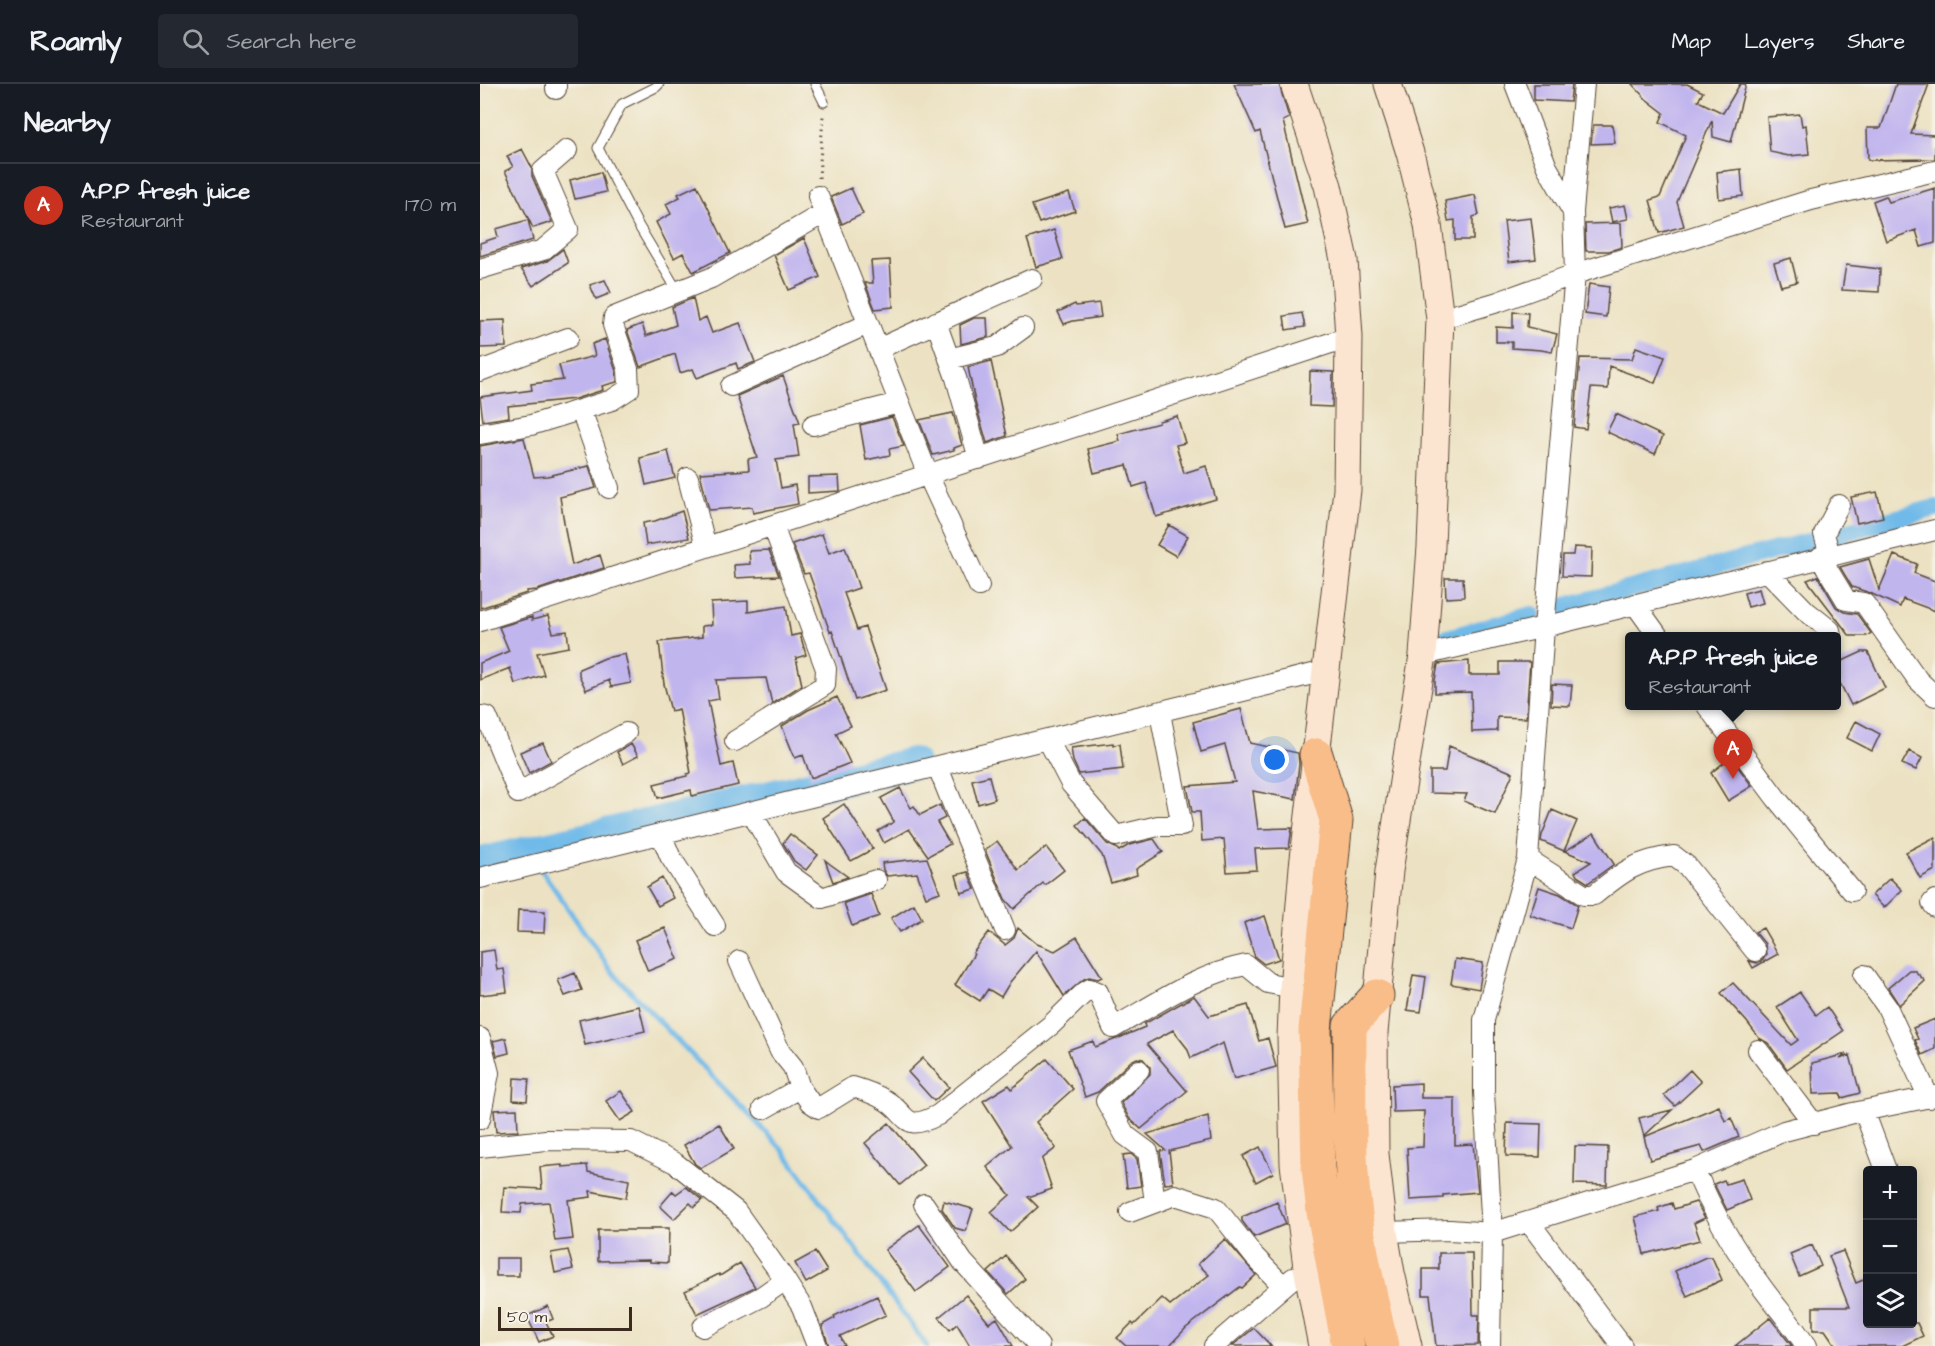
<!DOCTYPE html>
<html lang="en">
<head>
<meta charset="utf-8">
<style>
	:root { --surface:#171b24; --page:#242831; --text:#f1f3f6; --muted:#9ea1a6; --line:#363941; --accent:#c8321e }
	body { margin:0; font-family:"Architects Daughter",sans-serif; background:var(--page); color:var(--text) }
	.controls { position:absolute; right:18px; bottom:18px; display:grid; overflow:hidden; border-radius:6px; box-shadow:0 3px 15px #0003 }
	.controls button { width:54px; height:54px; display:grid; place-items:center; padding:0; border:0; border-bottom:2px solid var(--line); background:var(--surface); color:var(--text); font:30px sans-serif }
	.scale { position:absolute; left:18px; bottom:15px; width:134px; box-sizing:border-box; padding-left:6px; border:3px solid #3b2a1e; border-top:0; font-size:16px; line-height:21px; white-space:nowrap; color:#3b2a1e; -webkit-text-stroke:4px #f7f3e8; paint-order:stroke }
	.you { position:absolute; left:795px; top:676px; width:21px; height:21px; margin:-15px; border:4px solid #fff; border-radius:50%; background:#1a73e8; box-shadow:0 0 0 9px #1a73e833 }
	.badge { display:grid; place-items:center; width:39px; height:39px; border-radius:50%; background:var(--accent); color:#fff; font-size:20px; font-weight:700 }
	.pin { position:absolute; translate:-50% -50px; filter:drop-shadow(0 2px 3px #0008) }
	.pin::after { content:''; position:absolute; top:32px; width:21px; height:18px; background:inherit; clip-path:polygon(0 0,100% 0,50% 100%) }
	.popup { position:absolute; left:1145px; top:548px; width:216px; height:78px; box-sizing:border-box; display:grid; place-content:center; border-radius:6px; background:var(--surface); filter:drop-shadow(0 2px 4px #0005); font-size:20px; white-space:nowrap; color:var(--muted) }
	.popup b { font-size:22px; color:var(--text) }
	.popup::after { content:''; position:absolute; left:50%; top:100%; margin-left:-12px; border:12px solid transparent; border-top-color:var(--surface) }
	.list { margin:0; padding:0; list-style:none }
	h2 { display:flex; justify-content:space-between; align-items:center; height:78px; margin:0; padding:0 24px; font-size:26px }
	h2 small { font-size:20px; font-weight:400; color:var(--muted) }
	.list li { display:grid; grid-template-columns:39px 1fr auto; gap:18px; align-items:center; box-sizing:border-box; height:84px; padding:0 24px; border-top:2px solid var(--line) }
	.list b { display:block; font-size:22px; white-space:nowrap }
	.list p { margin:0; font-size:20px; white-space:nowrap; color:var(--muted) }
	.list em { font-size:20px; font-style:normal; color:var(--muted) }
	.icon { flex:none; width:33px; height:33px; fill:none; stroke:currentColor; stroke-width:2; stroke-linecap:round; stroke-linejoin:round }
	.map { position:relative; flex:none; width:1455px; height:1262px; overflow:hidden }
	header { display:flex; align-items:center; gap:36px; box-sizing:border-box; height:84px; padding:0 30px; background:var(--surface); border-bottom:2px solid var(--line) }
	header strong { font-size:28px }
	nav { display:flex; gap:33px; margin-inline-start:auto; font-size:21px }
	.search { width:420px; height:54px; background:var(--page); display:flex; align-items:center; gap:15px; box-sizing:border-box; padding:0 21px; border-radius:6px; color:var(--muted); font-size:22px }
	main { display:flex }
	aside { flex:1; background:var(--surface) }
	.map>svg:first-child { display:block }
</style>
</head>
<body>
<header>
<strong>Roamly</strong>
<div class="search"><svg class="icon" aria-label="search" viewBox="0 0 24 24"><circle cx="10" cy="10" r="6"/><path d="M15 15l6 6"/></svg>Search here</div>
<nav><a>Map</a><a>Layers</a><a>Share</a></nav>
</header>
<main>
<aside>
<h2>Nearby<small></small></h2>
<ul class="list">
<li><span class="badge">A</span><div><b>A.P.P fresh juice</b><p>Restaurant</p></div><em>170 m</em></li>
</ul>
</aside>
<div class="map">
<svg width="1455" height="1262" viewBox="0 0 1455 1262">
	<rect width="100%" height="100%" fill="#f7f3e8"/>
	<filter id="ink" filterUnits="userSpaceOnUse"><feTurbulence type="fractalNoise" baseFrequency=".0167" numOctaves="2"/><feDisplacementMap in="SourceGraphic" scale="12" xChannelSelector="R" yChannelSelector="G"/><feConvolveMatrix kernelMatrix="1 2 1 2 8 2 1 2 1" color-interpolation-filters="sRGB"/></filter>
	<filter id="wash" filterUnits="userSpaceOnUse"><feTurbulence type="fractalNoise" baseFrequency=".008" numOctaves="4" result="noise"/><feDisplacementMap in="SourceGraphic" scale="24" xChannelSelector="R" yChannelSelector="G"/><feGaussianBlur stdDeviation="1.35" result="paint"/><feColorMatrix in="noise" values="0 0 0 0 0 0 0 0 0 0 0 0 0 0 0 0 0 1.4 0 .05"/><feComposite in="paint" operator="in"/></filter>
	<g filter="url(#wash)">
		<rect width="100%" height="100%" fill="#ece2c3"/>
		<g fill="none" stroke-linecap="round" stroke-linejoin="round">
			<path stroke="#70bae9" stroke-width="5" d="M43,768L50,772
				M60,784L132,888L302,1065L447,1262"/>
			<path stroke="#70bae9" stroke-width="18" d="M1075,525L1455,424
				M953,558L1052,531"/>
			<path stroke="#70bae9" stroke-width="32" d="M0,779L433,679"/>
		</g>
		<g id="blocks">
			<path fill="#c1b5ee" d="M754,0H799L809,34L803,37L828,140L805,145L780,47L776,49Z
				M1054,0H1092L1090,18L1054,16Z
				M1152,0H1207L1223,8L1218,17L1243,29L1260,0H1266L1251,58L1233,53L1232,36L1197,118L1204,142L1179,149L1170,116L1180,113L1206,51L1180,38L1184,29L1166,15Z
				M1416,0H1449L1431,50L1455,51V75L1388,76L1387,44H1401Z
				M1320,30L1322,42L1326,41L1329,70L1309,72L1290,68L1287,33Z
				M1113,41H1132L1135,59L1111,60Z
				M42,65L52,84V92L72,138L53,144L25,87L33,83L27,72Z
				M1261,85L1263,112L1239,115L1237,88Z
				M121,88L126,108L95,115L90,96Z
				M217,101L250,169L213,188L203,169L194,174L176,138L191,130L186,120L200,113L198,110Z
				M371,104L383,130L362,140L351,113Z
				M1455,104V159L1441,163L1436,146L1406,157L1393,117L1406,112L1409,118Z
				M589,109L595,127L559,139L552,121Z
				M995,111L999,131L993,133V156H975V136L968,137L965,117Z
				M1145,121L1148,135L1132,138L1129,124Z
				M1051,134L1056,175L1029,178L1024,137Z
				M48,136L53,156L0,172V159L18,153L16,145Z
				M1141,139L1142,163L1129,167H1106L1105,140Z
				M574,146L583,175L556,183L547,155Z
				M324,154L340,193L309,206L294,171Z
				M83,165L88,179L53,202L41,185L67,177Z
				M1311,174L1317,198L1301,202L1294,179Z
				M410,176L413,223L395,225L385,199H393L391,177Z
				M1366,181L1400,185L1399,208L1362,206Z
				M125,196L131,209L116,215L110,201Z
				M1109,200L1129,203L1126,233L1105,230Z
				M213,214L218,237L226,233L232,249L260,239L275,278L258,285L256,279L217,294L213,285L200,289L195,270L160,283L147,246L162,240L166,252L196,241L192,223Z
				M619,219L621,233L593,237L584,240L578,228L595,220L596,222Z
				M1033,228L1048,229L1047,243L1077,250L1072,268L1061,266L1032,264V258H1016V243L1033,244Z
				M822,229L825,243L806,246L804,232Z
				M494,234H507L508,253L481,260L480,241Z
				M25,236L26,263L0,264V237Z
				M125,255L136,287L137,298L122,302L123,306L95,315L28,322L29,333L3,337L0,313L52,306L51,300L83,296L79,281L115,272L112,260Z
				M1156,263L1185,273L1175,299L1129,282L1128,305L1111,304L1106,345L1094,343L1100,274L1152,275Z
				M511,277L527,352L507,359L495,318L488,283Z
				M830,287L853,288L852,323L829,322Z
				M303,292L320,339L314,340L319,373L296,376L301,404L315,401L318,420L273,429L272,423L229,426L220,389L269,386L268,375L277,373L257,312Z
				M473,329L482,361L474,364V366L453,371L439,336Z
				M1136,330L1183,352L1175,370L1127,348Z
				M697,332L705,359L696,361L704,389L726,382L736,415L676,433L666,399L653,403L647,381L614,389L608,365L640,357L638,350L679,339V337Z
				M412,333L424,362L409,365L410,371L386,376L380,341Z
				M44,354L54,393L68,392L109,382L116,404L80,413L86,451L92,481L120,471L124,484L57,506L47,507V509L0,524V362Z
				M188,367L195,394L166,401L160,374Z
				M359,392L360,407L328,409V393Z
				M1397,408L1403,433L1377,439L1371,413Z
				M202,427L209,454L166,461L163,439L175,437Z
				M689,441L708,452L696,472L677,461Z
				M342,450L349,469L365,463L379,504L364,509L377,546L385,543L406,606L375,616L352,547L350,548L329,489L324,490L312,460Z
				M1094,463L1112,464L1111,493L1082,492L1083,471H1093Z
				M289,466L299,492L255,494L254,481L270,480L269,467Z
				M1414,471L1437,480L1434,489L1455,497V527L1423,515L1420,523L1390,509L1372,503L1360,483L1389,475L1399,506Z
				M1338,492L1356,523L1364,528L1377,530L1391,549L1387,552H1370L1327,496Z
				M965,494H983L984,513L966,514Z
				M1279,505L1283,519L1268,523L1264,509Z
				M268,517V528L306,522L311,552L320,550L326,571L316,574L322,601L292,620L286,594L236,596L239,615L228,617L241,682L253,679L258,701L212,712L211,706L178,714L174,700L207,692V690L211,689L199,625L191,627L184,600L179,558L222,553V542L232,541L231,519Z
				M68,532L73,549L87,547L89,563L57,569L64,591L35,600L30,584L0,596V579L29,567L19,543L52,533V536Z
				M1382,568H1388L1405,604L1371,621L1356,591V580Z
				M145,570L151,599L131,603L129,596L106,606L99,591V585L125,574Z
				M989,577V591H1020V578H1050L1046,634L1017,633V647L992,648L991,608L955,609V596L958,580Z
				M1072,600L1092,601L1090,622L1071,621Z
				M357,613L371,642L356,649L370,679L331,694L323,671L315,674L302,642L328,626Z
				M761,625L770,659L818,669L819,680L815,715L773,707L778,745L812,744L809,764L775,765L777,786L747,788L744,755L722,757L720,728H712L707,702L755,698L745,661L721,668L713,638Z
				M1376,637L1400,650L1392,667L1367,654Z
				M63,659L71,677L49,689L40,668Z
				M633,659V661L640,660L643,685L599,690L593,677L591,664Z
				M151,660L158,672L143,680L137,668Z
				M969,662L1033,689L1015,730L984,717L987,710L950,709V687H965Z
				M1429,667L1442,674L1436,686L1422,680Z
				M1251,673L1272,702L1248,717L1231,689Z
				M509,692L515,715L498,720L492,696Z
				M420,704L431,724L434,722L440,731L460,721L465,734L457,738L470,760L448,772L429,745L404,759L398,747L414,738L401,714Z
				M364,720L393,765L371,777L343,734Z
				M1072,726L1097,737L1084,767L1061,757L1062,751Z
				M605,734L627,760L636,764L639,767L649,761L674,755L683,768L656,785L657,791L631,799L622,771L597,741Z
				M1114,749L1134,780L1108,799L1097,792L1095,788L1111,778L1085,767Z
				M310,750L338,771L326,786L314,777L303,759Z
				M1455,753V786L1440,794L1426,768Z
				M517,757L538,786L566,763L584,786L565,801L563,799L534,825L525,815L505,766Z
				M447,774L460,808L446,813L437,789L407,792L403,786L402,779Z
				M345,776L350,780L368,793L353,798Z
				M488,788L495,805L481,809L476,791Z
				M182,794L193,814L178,822L167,803Z
				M1410,794L1422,806L1404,824L1392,811Z
				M1059,803L1080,810L1098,821L1091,844L1050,831Z
				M391,810L399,832L372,842L364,819Z
				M434,820L442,835L420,848L411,834Z
				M38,826L65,827L64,849L37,848Z
				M785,832L799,875L784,880L775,873L764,839Z
				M185,844L198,875L168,887L155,856Z
				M538,844L557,860L575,867L597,853L622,893L618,895L609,893L604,895L584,912L556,867L530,898L521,913L508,905L500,917L475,901L494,870L493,869L509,848L525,861L534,854Z
				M1283,844L1298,870L1273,884L1269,877L1277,879L1283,876L1286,871L1285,860L1275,848Z
				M14,866L17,886L24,885L27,908L0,911V868Z
				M975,875L1003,879L999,905L971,900Z
				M1429,886H1434L1445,897L1419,921L1408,904Z
				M95,889L102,906L85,912L78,896Z
				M933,891L946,893L941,928L927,926Z
				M1253,899L1311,961L1318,956L1297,923L1320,908L1336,931L1347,923L1363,947L1307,985L1288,959L1279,954L1267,938L1241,909Z
				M714,912L729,932L768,921L779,957L788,954L796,983L754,995L743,959L711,974L707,964L693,946L667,960L707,1007L661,1045L649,1034L641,1019L670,990V983L663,975L657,974L651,977L618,1008L605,1013L588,966L613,957L615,963L639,954L665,943L664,940Z
				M159,922L165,947L105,961L99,936Z
				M1455,935V965L1442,971L1435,956L1438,955L1433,944Z
				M26,954L29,969L17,972L13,957Z
				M1366,970L1360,975L1370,971L1380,1009L1362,1014L1360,1009L1333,1010L1332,979Z
				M443,974L469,1003L454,1017L428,988Z
				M567,975L593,1005L556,1038L576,1064L562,1075L572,1105L548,1113L558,1123L530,1148L511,1128L530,1111L507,1083L532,1062L503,1017L529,1001L532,1005Z
				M1210,986L1221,998L1195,1022L1184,1011Z
				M34,994L49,995L47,1017L33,1016Z
				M941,999V1014H975V1061L993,1060L998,1108L963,1111V1114L930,1116L927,1064L943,1063L944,1027L913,1028L912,1001Z
				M141,1007L155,1028L140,1037L126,1017Z
				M1239,1022L1245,1037L1251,1034L1259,1053L1224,1068L1221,1062L1170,1076L1164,1053Z
				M37,1025L38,1047L16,1048L14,1026Z
				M1192,1026L1164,1052L1159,1034Z
				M728,1032L731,1057L689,1067L693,1099L685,1100L680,1067L685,1066L667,1050Z
				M409,1039L444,1081L420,1101L385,1059Z
				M1027,1039L1061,1040L1060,1073L1026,1072Z
				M239,1040L254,1065L221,1084L215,1080L204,1061Z
				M1095,1062L1128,1063L1127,1101L1094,1100Z
				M780,1063L793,1089L776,1098L763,1072Z
				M651,1070L657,1075L661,1102L647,1104L643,1071Z
				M82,1081V1083L107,1081L108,1088L149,1096L146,1114L110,1107L111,1113L88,1116L93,1155L75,1157L69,1118L42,1120L41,1129L22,1128L24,1103L62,1105L60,1083Z
				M1262,1095L1270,1116L1247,1126L1234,1100L1244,1096L1246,1100Z
				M206,1103L222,1116L214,1123L210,1119L194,1135L180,1122L193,1107L196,1110Z
				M464,1117L493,1125L486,1147L475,1144L462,1125Z
				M797,1118L806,1140L774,1153L762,1137V1133Z
				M1216,1118L1225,1134L1214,1139L1220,1156L1164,1170L1155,1133L1179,1127L1178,1124L1192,1119L1194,1125Z
				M439,1141L470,1183L436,1208L405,1166Z
				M171,1144H189L188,1179L170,1178V1176L118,1177V1146H171Z
				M745,1155L776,1191L762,1204L760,1203L706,1244L689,1262H646L637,1254L652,1239L654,1241L682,1214L690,1221L729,1191L718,1180Z
				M1332,1161L1341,1182L1319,1192L1310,1170Z
				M88,1166L93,1185L75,1189L71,1169Z
				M1363,1167L1376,1199L1388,1194V1239H1437L1443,1252L1422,1262H1356L1345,1246H1333V1223H1369L1349,1172Z
				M335,1168L347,1187L326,1199L315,1179Z
				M959,1169H992L993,1231H999L998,1261L956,1262L950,1211H943V1185H959Z
				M526,1172L545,1195L528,1210L508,1188Z
				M1226,1173H1232L1242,1196L1207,1212L1195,1187Z
				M16,1174H39V1192H16Z
				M260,1179L275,1203L217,1230L205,1207L239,1190L240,1192Z
				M486,1211L509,1239L517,1234L533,1262H490L477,1240L470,1246L459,1233Z
				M397,1212L406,1231L360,1252L365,1262H349L342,1241L355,1234L354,1232Z
				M68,1222L73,1235L66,1238L73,1252L59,1258L47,1232Z
				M1290,1234L1312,1262H1255Z
				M774,1244L791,1262H752Z"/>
		</g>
	</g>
	<g filter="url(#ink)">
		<use href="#blocks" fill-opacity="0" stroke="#564637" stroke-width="1.5"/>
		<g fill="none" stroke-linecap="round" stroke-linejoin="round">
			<defs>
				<path id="lane" d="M179,0L176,3L142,20L118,64L157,139L197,206
					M335,0L344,18"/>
				<path id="street" d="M76,0V5
					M1035,0L1067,83L1093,128
					M338,112L448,391L499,502
					M0,185L63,166L88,145L63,87L87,66
					M960,235L1018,218L1095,190L1331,116L1455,87
					M456,238L476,294L499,375
					M398,265L552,195
					M469,275L517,263L543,244
					M0,287L88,254
					M251,302L388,240
					M101,326L129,404
					M333,341L419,319
					M0,350L51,341L132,316L149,305L148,285L133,241L134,233L231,194L344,129
					M208,394L226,463
					M1350,471L1344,450L1359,421
					M1340,473L1366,516L1384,519L1438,596L1455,612
					M1287,487L1326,527L1350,546L1351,552
					M1155,520L1178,552
					M0,537L869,253
					M943,571L1064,543L1455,446
					M1227,622L1296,714L1372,807
					M0,632L7,633L38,709L146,649
					M568,656L591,700L636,752L678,742H702L680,629
					M255,657L345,601L346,585L293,442
					M458,683C479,738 503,791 525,846
					M271,728L306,788L342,814L396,796
					M181,750L190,772L235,842
					M1048,775L1104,811H1114C1141,789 1157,776 1194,772L1207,782L1275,867
					M0,794L845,587
					M1455,816L1452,819L1455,823
					M259,877L300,967L313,983L320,1004
					M1384,891L1407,923L1449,1014
					M0,954L9,989L0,1035
					M1278,966L1334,1040
					M659,986L626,1017L645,1051L668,1068L675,1118
					M283,1025L320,1004L330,1018L339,1024L373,1003C383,1006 395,1010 405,1016C430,1031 422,1049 458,1031L571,941L605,908L610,905L618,908L633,944C676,920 718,890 766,881L788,899L813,904
					M1384,1027L1406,1086
					M0,1063L66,1056L151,1057L195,1079L256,1127L305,1196L322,1223L337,1262
					M1215,1086C1232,1126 1253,1164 1279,1199C1294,1221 1312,1239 1326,1262
					M444,1120L483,1178L559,1262
					M650,1128L695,1111L736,1124L774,1172L803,1202
					M1049,1138L1142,1262
					M904,1148L970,1146L1012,1149L1215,1086L1304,1047L1373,1029L1455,1012
					M223,1243L281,1213L305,1196
					M734,1262L813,1194
					M1010,1262L1012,1149L1004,1008V936L1048,775L1064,543L1095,190L1093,128L1104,0"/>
				<path id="secondary" d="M814,0L848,102L864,176L869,253L867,406L823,783L813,904L811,953L814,1080L827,1183L842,1262
					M908,0L930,69L948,141L960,235L951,463L943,571L909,787L894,949L895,1070L904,1148L911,1189L928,1262"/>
				<path id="highway" d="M836,671L856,736L835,946L838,1084L843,1128L868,1262
					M897,912L870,942C870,1002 868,1062 875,1122C880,1169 892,1216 902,1262"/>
			</defs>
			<use href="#lane" stroke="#564637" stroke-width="11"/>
			<use href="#street" stroke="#564637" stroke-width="22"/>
			<use href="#secondary" stroke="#564637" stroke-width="29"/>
			<use href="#highway" stroke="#564637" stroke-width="35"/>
			<path stroke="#564637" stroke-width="3" stroke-dasharray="1.5 4.5" stroke-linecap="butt" d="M339,94L343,32"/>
			<use href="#lane" stroke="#fff" stroke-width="9"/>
			<use href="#street" stroke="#fff" stroke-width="20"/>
			<use href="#secondary" stroke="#fce5d0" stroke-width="27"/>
			<use href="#highway" stroke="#f8bd89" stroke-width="33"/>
		</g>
	</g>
</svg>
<div class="controls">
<button>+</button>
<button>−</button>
<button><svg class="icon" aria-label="layers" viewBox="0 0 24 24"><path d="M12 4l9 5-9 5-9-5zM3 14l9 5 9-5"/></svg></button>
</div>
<div class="scale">50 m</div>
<div class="you"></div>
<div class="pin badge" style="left:1253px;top:695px">A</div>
<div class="popup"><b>A.P.P fresh juice</b>Restaurant</div>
</div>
</main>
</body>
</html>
